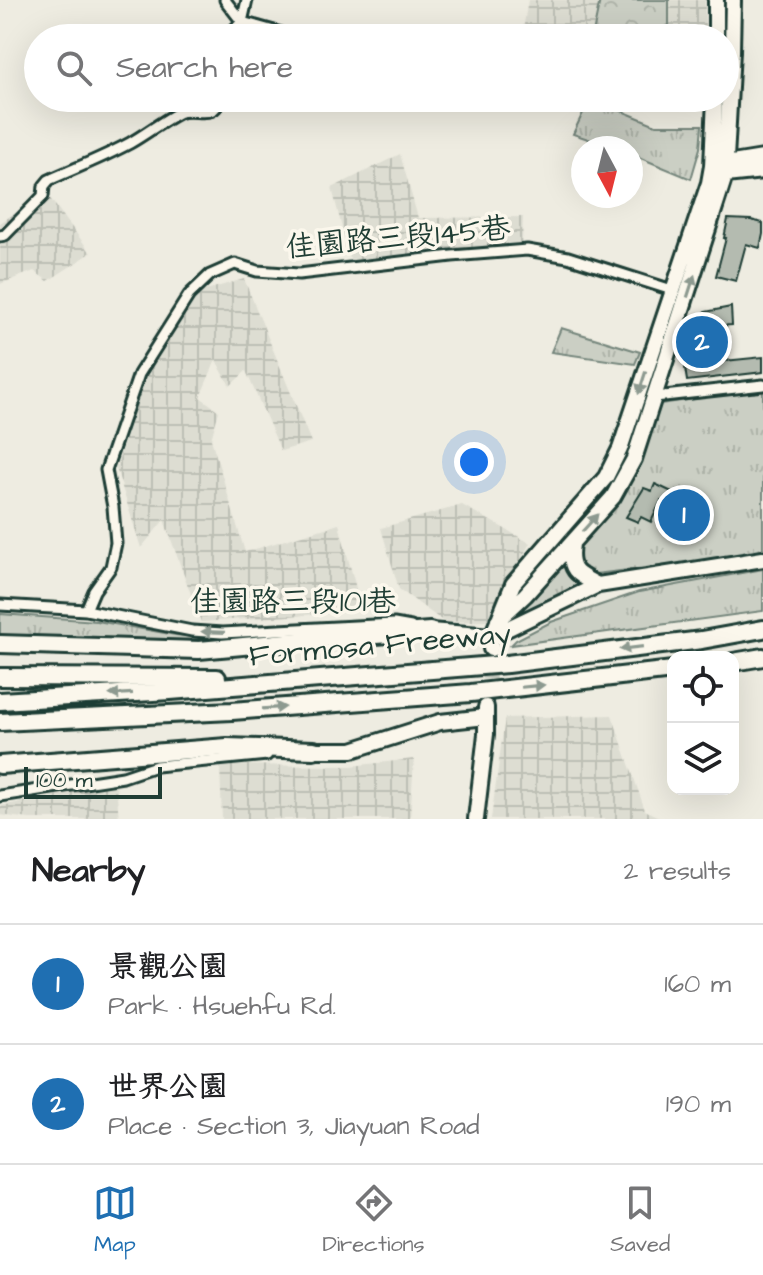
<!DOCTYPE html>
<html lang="en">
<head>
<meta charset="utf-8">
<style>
	:root { --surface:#fff; --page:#f2f2f2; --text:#202124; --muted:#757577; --line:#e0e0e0; --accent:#1f6fb2 }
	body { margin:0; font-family:"Architects Daughter","LXGW WenKai TC",sans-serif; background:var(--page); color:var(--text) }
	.controls { position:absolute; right:24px; bottom:24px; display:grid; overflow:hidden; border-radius:16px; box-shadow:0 8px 32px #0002 }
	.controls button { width:72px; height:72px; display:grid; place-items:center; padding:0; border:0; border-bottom:2px solid var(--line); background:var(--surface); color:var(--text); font:40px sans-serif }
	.compass { position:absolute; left:571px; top:136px; width:72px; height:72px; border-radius:50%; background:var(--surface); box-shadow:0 8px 32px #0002; rotate:173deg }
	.scale { position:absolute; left:24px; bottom:20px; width:138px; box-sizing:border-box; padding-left:8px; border:4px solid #1f3d34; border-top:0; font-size:22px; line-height:28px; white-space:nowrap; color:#1f3d34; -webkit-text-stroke:6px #fbf7ec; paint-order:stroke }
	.you { position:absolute; left:474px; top:462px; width:28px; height:28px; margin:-20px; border:6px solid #fff; border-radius:50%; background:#1a73e8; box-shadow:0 0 0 12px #1a73e833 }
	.badge { display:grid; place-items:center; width:52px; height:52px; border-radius:50%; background:var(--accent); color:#fff; font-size:26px; font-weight:700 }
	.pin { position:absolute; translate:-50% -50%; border:4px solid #fff; box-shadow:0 2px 8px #0006 }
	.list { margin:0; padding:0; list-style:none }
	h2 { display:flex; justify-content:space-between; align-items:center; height:104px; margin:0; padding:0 32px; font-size:34px }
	h2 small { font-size:26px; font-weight:400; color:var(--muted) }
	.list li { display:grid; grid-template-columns:52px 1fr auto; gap:24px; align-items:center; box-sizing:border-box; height:120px; padding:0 32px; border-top:2px solid var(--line) }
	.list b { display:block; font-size:30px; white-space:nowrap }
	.list p { margin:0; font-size:26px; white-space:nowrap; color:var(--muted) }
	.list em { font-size:26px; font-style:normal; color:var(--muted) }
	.icon { flex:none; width:44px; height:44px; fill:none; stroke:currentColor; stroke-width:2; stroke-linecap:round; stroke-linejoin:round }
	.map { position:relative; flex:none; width:763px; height:819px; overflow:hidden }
	.search { position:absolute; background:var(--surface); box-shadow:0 8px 32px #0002; left:24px; right:24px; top:24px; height:88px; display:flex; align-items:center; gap:20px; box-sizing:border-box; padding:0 28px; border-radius:44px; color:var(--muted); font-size:30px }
	.sheet { height:344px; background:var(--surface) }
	nav { display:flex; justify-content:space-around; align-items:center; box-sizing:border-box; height:112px; border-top:2px solid var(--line); background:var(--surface); font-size:22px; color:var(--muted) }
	nav a { display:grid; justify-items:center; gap:4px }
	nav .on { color:var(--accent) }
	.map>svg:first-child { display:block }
</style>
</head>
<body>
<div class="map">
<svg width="763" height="819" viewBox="0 0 763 819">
	<defs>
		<pattern id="industrial-grid" width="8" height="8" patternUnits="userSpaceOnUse" patternTransform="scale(2)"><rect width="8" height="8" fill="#ddddd2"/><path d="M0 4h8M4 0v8" fill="none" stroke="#bdbfb5"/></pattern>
		<pattern id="grass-tufts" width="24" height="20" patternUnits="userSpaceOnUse" patternTransform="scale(2)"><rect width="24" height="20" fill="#cbcfc4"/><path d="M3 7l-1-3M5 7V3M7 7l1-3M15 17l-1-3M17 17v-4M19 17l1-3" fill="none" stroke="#aeb3a9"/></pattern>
		<pattern id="forest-crowns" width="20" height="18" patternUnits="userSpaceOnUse" patternTransform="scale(2)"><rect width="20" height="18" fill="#cbcfc4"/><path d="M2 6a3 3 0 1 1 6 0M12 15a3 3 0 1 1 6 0" fill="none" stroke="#aeb3a9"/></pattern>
	</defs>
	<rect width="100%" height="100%" fill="#eeece1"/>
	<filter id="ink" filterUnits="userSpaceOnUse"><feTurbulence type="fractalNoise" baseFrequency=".0125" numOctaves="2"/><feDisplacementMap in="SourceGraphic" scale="16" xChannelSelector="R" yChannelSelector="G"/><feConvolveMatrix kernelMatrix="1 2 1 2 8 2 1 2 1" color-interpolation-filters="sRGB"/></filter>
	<g filter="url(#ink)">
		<path fill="url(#industrial-grid)" d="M528,0H600L592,38H529L522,36Z
			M669,0H705V38H669Z
			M400,154L418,218L523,217L522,243L350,260L332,188Z
			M46,193L91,253L48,281L34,271L0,284V223Z
			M244,279L311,442L281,451L246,371L230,386L216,360L200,397L219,411L211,439L245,552L339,524L362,611L201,622L164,520L141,548L116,468L144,380L189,295Z
			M462,505L530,543L486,621L444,622L399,589L381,528Z
			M612,715L645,810L662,819H491L505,718Z
			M414,759L410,819H222L220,765L351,766Z
			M116,784L119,819H30L0,815V806Z"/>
		<path fill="url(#grass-tufts)" stroke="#75867c" stroke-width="2" d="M590,98L656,125H702L700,148L691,179L631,154V148H615L573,134Z
			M561,328L640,352L635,364L551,352Z
			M763,389V554L595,574L584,572L576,557L578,549L631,481L660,404Z
			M565,562L569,575L583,585L512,618L525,592Z
			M763,569V611L511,645L516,640L551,622L639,592Z
			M0,614L97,621L176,635L237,641H141L77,637L0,638Z"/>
		<path fill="url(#forest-crowns)" stroke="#75867c" stroke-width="2" d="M600,0H669V38H592Z"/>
		<path fill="#b4bbb0" stroke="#1f3d34" stroke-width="2" d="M728,219L751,220L763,223V234L760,248L746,244L736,281L716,276L726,238H724Z
			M731,307L732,325L716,326L704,363L763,357V372L687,381L685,368L705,312Z
			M655,484L672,492L667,503L661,501L651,522L641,517L638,522L626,517L644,488L652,491Z"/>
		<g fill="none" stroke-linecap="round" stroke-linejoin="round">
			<path stroke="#c5c9be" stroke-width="14" stroke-dasharray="14 7" stroke-linecap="butt" d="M487,700L491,649"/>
			<defs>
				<path id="street" d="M225,0L242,22
					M242,22L299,38
					M242,22L247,0
					M225,38L242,22
					M481,38L488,37L491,38
					M0,236L5,235L43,196L44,186L49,180C76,168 104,157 130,143C146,134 161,122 178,113C194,106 214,122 221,98
					M655,397L763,385
					M0,605L86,610L192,631L222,633L394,624L411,627
					M86,610L94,591L111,567L116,543L113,507L106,470L139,374L189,295L210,275L235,264L257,271L299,274L452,256L527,250L568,257L672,290
					M0,796L123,777L156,766L267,755"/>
				<path id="secondary" d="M716,0V38
					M720,165L763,158
					M716,176L763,171
					M572,544C568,570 576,574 598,585
					M498,620L525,595L613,497L634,459L725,176L732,51L733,0
					M430,631L492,636
					M492,636L598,585L763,559
					M491,649L492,636L513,584L606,477L620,449L709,183L712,166L715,98
					M314,750H352L440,722L486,717
					M476,819L486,734V707"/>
				<path id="highway" d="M0,644L199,650L321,639L430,631
					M733,662L763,657
					M0,677L217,678
					M0,701L170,691L507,664L702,640L763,629
					M0,722L232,711L471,693L673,670
					M0,765L227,747L314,750"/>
			</defs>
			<use href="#street" stroke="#1f3d34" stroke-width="15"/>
			<use href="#secondary" stroke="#1f3d34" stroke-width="20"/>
			<use href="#highway" stroke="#1f3d34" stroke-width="22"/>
			<use href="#street" stroke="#fbf7ec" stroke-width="9"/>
			<use href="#secondary" stroke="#fbf7ec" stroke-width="14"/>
			<use href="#highway" stroke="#fbf7ec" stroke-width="16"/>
		</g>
		<defs><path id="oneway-solid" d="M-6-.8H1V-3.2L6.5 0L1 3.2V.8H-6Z" transform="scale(2)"/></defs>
		<g fill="#8d9a90">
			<use href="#oneway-solid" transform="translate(691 286) rotate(-72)"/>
			<use href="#oneway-solid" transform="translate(642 383) rotate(108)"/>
			<use href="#oneway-solid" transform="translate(590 523) rotate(-48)"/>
			<use href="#oneway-solid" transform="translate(213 632) rotate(-178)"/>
			<use href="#oneway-solid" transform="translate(631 648) rotate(173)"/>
			<use href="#oneway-solid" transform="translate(533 686) rotate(-6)"/>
			<use href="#oneway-solid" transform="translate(121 694) rotate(177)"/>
			<use href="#oneway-solid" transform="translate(274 708) rotate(-4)"/>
		</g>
	</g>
	<g text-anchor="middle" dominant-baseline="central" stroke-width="7" stroke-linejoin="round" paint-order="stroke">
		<g font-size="30" fill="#1f3d34" stroke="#fbf7ec">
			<text transform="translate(398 238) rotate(-5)">佳園路三段145巷</text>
			<text x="293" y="602">佳園路三段101巷</text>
			<text transform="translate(380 645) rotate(-5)">Formosa Freeway</text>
		</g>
	</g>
</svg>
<div class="controls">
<button><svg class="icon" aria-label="locate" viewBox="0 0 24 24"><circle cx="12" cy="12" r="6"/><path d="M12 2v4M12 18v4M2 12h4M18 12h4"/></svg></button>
<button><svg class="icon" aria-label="layers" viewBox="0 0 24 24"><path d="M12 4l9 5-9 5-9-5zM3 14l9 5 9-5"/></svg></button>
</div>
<svg class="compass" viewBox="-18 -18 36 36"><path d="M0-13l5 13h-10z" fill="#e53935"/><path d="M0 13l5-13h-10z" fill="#757577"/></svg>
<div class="scale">100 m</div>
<div class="you"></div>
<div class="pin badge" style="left:684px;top:515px">1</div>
<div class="pin badge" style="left:702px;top:342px">2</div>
<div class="search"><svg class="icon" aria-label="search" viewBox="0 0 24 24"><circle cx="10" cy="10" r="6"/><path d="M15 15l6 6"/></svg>Search here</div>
</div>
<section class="sheet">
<h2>Nearby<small>2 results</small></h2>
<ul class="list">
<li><span class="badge">1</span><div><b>景觀公園</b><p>Park · Hsuehfu Rd.</p></div><em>160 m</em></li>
<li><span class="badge">2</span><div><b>世界公園</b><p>Place · Section 3, Jiayuan Road</p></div><em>190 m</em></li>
</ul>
</section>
<nav>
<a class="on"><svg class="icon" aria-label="map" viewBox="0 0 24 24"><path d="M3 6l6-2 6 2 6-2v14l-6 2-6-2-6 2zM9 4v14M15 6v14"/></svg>Map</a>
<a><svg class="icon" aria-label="directions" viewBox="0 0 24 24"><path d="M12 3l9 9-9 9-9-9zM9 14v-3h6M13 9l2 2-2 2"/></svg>Directions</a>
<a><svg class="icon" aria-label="saved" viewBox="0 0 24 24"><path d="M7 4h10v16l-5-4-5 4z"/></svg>Saved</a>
</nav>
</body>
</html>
